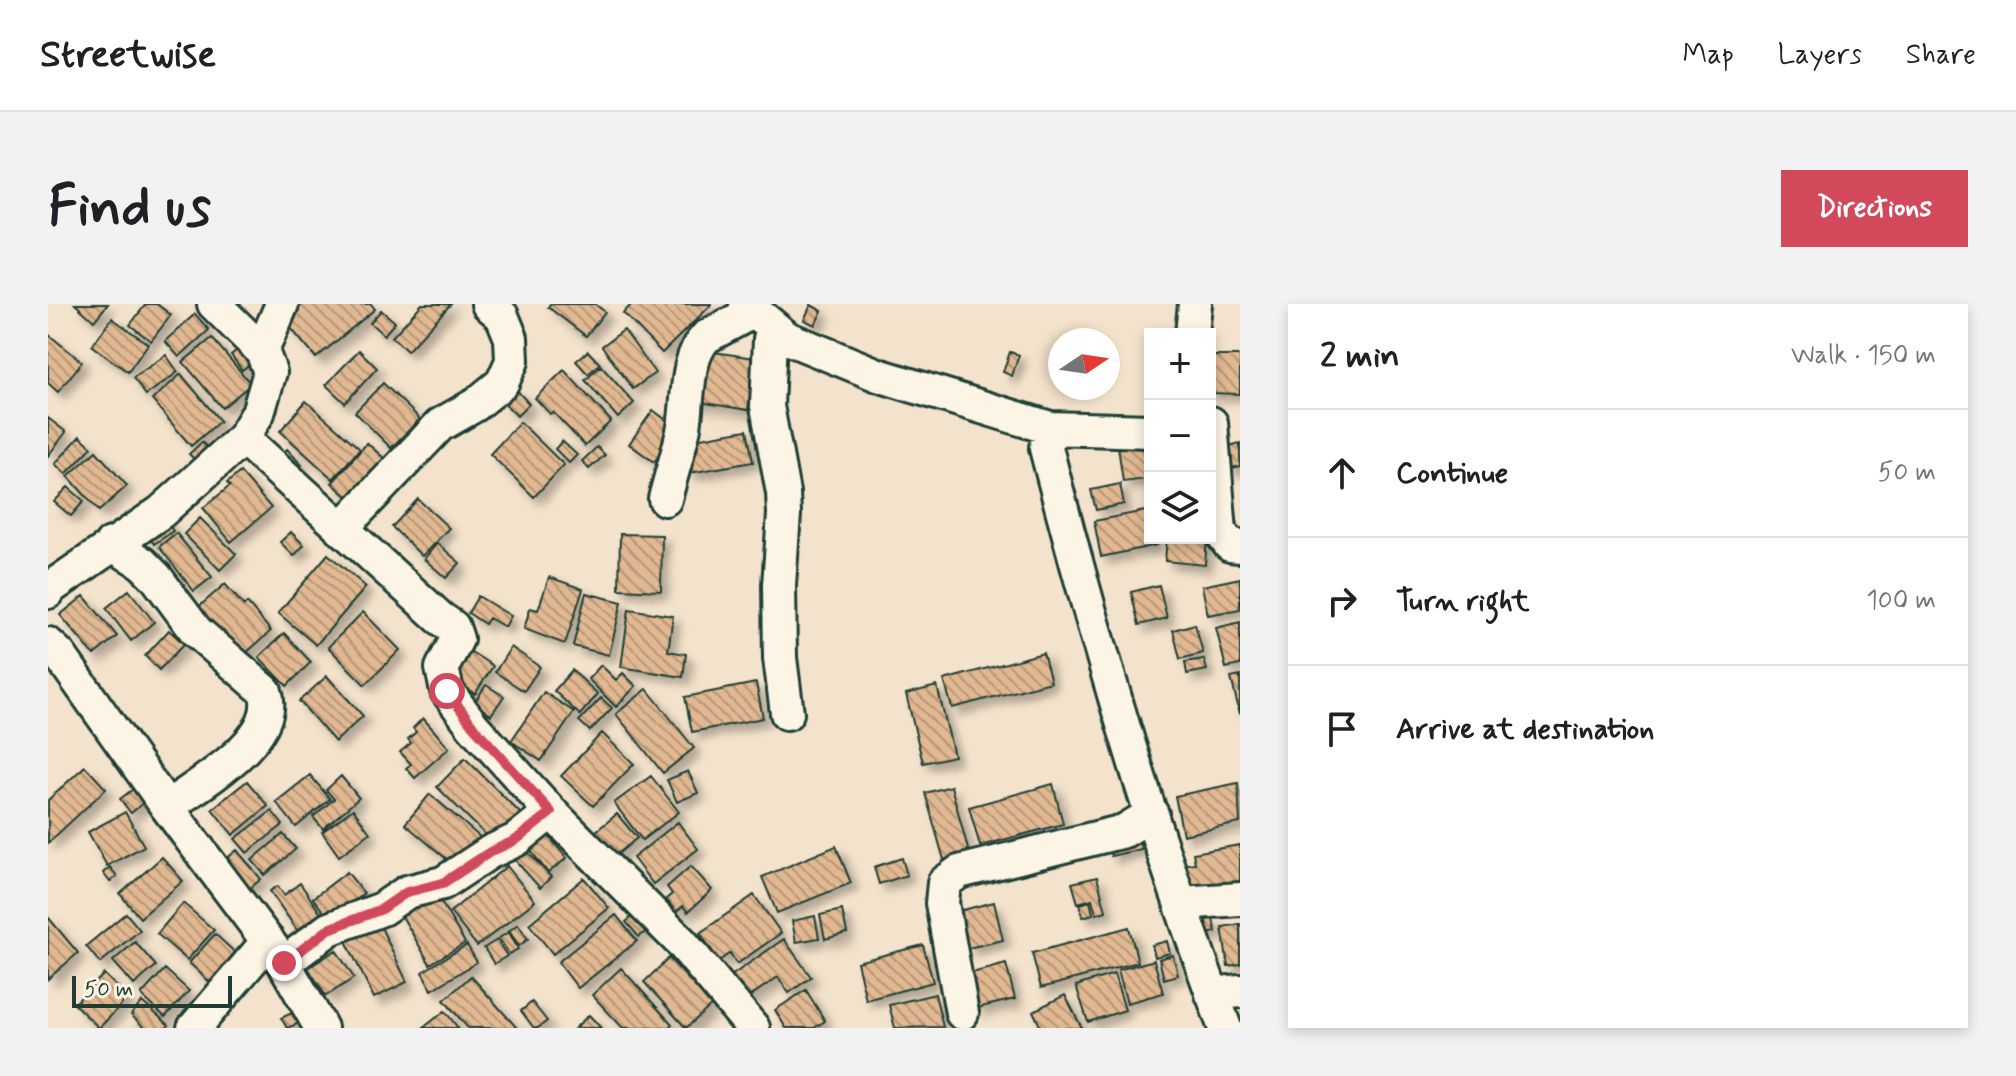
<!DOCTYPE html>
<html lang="en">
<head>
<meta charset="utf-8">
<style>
	:root { --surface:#fff; --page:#f2f2f2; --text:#202124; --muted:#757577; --line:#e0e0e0; --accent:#d1495b }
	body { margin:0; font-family:Mynerve,sans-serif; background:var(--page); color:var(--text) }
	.controls { position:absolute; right:24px; top:24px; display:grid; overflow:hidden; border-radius:0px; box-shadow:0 4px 12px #0003 }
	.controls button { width:72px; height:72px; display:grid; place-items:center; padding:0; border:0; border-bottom:2px solid var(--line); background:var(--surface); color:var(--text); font:40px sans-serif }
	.compass { position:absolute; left:1000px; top:24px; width:72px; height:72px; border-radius:50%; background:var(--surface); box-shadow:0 4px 12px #0003; rotate:77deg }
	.scale { position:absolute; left:24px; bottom:20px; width:160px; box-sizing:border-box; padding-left:8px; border:4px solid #1f3d34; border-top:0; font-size:22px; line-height:28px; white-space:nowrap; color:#1f3d34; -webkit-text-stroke:6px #fcf5e5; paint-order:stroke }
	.stop { position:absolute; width:24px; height:24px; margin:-18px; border:6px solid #d1495b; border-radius:50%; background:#fff }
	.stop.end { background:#d1495b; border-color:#fff; box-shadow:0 2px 8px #0008 }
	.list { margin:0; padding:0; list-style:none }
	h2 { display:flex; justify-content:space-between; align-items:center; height:104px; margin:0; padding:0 32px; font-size:34px }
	h2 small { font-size:26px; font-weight:400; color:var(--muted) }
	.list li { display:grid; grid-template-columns:52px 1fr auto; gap:24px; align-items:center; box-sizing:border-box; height:128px; padding:0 32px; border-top:2px solid var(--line) }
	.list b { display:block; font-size:30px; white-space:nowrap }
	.list em { font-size:26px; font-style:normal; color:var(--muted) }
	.icon { flex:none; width:44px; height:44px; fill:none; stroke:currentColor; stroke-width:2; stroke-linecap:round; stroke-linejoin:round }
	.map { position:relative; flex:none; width:1192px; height:724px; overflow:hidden; border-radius:0px }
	header { display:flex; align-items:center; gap:48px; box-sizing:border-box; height:112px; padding:0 40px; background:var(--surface); border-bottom:2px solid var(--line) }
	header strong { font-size:38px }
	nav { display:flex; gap:44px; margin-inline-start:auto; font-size:28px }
	.intro { display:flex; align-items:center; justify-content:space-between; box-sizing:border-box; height:192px; padding:0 48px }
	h1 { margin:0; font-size:56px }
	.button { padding:20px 36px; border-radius:0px; background:var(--accent); color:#fff; font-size:28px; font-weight:700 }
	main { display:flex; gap:48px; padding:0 48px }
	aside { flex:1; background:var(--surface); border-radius:0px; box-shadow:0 4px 12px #0003 }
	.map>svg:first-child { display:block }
</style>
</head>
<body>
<header>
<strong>Streetwise</strong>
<nav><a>Map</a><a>Layers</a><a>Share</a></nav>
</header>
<div class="intro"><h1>Find us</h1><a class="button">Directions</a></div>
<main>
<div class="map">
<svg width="1192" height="724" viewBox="0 0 1192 724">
	<defs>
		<pattern id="building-back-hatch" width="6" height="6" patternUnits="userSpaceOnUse" patternTransform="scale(2)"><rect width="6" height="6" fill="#e1b891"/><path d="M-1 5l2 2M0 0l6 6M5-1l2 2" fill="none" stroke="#b69777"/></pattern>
		<filter id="shadow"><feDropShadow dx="7" dy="7" stdDeviation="4" flood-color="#0004"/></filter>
	</defs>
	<rect width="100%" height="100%" fill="#f4e3cc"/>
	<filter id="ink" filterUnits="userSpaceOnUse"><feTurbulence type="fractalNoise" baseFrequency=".0125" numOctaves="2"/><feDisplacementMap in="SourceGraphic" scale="16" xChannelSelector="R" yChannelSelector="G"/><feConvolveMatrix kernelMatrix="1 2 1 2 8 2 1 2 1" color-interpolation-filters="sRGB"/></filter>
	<g filter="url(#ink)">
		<path fill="url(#building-back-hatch)" stroke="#1f3d34" stroke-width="2" filter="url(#shadow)" d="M27,0H60L46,17Z
			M98,0H109L123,11L103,37L82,21Z
			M255,0H323L327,5L268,54L236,16Z
			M374,0H403L359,47L344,33Z
			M502,0H547L557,8L538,32L500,3Z
			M584,0H663V1L614,49L575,9Z
			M763,1L774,7L767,21L756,16Z
			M333,6L347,18L336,31L322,19Z
			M147,10L161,26L131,53L117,37Z
			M64,14L100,40L80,68L44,42Z
			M576,26L607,69L585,85L554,42Z
			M0,30L34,58L10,88L0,79Z
			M164,34L203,80L174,104L135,58Z
			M195,41L207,56L194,66L183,51Z
			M311,46L329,64L297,99L278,81Z
			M652,46L707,54L700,106L645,97Z
			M540,47L552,60L540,70L528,57Z
			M962,48L971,51L964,72L955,68Z
			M118,51L130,68L98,91L85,74Z
			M1162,52H1192V90L1162,89Z
			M553,62L586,99L570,114L537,76Z
			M516,66L563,117L537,142L505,108L502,110L487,94Z
			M133,70L172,117L143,142L104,96Z
			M335,79L372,115L343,144L307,108Z
			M468,85L481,100L469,112L455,98Z
			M258,97L312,145L285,175L232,127Z
			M605,106L630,125L606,158L581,140Z
			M0,114L18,128L0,152Z
			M472,118L516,161L486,193L442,150Z
			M699,126L705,158L641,169L635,137Z
			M32,132L44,143L18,170L7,160Z
			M514,137L529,151L521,159L507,145Z
			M154,138L162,147L150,159L141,150Z
			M319,139L337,155L302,195L284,179Z
			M1095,139L1100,175L1075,178L1070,142Z
			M1192,139V162L1180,165L1174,144Z
			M549,143L557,151L541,165L534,157Z
			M239,145L254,161L245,169L231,154Z
			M48,147L79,182L51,207L20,172Z
			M192,168L223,204L183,238L155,204L182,182L179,179Z
			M1072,180L1076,200L1048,206L1043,186Z
			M20,183L36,197L23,212L6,198Z
			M370,195L401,224L374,252L344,223Z
			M1102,206V234H1108L1109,241L1053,253L1046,217Z
			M115,212L125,227L106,240L96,226Z
			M152,214L188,250L172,266L136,230Z
			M243,228L256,241L246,252L232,238Z
			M128,229L164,273L146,287L111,243Z
			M572,230L614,231L613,287L571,285Z
			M1119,234H1159L1157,261L1117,257Z
			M389,239L412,259L398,274L376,255Z
			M280,250L318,283L268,341L230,309Z
			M501,273L535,285L517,340L476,325L482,304L490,306Z
			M1192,274V305L1160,311L1154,282Z
			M177,280L196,302L199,299L223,327L190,356L146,307Z
			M1111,281L1119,314L1091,321L1083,288Z
			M81,286L106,318L83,337L58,304Z
			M538,289L574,298L561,351L525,342Z
			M36,292L69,332L46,351L12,311Z
			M430,292L463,312L457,323L441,314L437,320L420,309Z
			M581,305L625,312L620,347L638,350L635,373L573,363Z
			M315,308L352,346L317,381L280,343Z
			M1192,318V361L1178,364L1168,324Z
			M1147,320L1155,349L1132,355L1125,326Z
			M121,326L136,340L111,366L97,352Z
			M236,329L263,358L239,382L211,353Z
			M463,343L492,363L476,387L447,368Z
			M417,344L445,362L427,390L399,372Z
			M995,349L1003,378L904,404L896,376Z
			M1156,355L1159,366L1139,370L1137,358Z
			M553,361L568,376L575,369L588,382L568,403L540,375Z
			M524,366L550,390L532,411L506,387Z
			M279,372L315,412L287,438L251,397Z
			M1192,372V410L1183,374Z
			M708,379L715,414L644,428L637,393Z
			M438,381L456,392L443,411L426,399Z
			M889,382L906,452L875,459L858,390Z
			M599,385L646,444L615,469L568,410Z
			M496,388L526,408L493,457L463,437Z
			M553,394L564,404L542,427L531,417Z
			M375,414L401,444L367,474L358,464L363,460L352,448L363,439L360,435L368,428L365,424Z
			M554,429L586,460L545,502L513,472Z
			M417,454L472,509L444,537L389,483Z
			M37,462L58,485L0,539V496Z
			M640,467L650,489L629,498L619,476Z
			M262,471L282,495L248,523L228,498Z
			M293,472L311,494L275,525L265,513L286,495L278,486Z
			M603,472L631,508L594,536L566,499Z
			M199,477L220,502L185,531L164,505Z
			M1190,479L1192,519L1135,531L1127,492Z
			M1005,480L1015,520L932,542L921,503Z
			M89,482L100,495L83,509L72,495Z
			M903,482L921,549L896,556L877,489Z
			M382,490L433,534L408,563L357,520Z
			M305,505L322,529L291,552L274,528Z
			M224,507L235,521L199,549L187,535Z
			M77,508L96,542L59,562L40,528Z
			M569,510L589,534L566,553L547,528Z
			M630,518L650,545L605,580L585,554Z
			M498,529L519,554L500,569L480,543Z
			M235,530L248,545L217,571L204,556Z
			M1089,530L1093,545L1063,552L1059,538Z
			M1192,541V584H1138L1128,562L1147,559L1145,549Z
			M788,542L803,579L729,609L714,573Z
			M189,546L213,575L201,585L177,556Z
			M478,546L503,573L492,584L467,556Z
			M114,553L135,577L92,614L72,590Z
			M854,554L859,571L831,580L826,563Z
			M459,562L487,597L429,642L402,608Z
			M643,562L664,586L640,608L635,602L628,608L618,595L624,590L619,583Z
			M62,563L69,572L62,578L55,569Z
			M299,568L316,589L282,616L265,594Z
			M1049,573L1058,607L1048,610L1044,595L1030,599L1024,579Z
			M536,574L561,604L505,650L481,620Z
			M252,579L282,623L258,639L222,587L230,582L236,591Z
			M386,586L417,639L382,660L351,607Z
			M706,591L733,629L689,660L682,649L671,657L652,629Z
			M1042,597L1045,610L1035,613L1032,600Z
			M946,598L955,636L920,644L911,607Z
			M135,599L166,626L139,656L109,630Z
			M794,606L799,629L777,635L772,611Z
			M589,608L602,624L591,633L578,618Z
			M78,609L92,626L52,659L38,642Z
			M568,611L589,637L530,684L510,658Z
			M767,612L771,634L748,638L744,617Z
			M0,613L30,649L0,675Z
			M1165,615L1168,628L1153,631L1151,617Z
			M331,619L359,678L326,694L297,635Z
			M470,620L480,635L471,642L461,627Z
			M1192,620V660L1180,662L1174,623Z
			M1081,623L1090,658L993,684L984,649Z
			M461,628L470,645L461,650L451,634Z
			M167,630L192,653L166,682L141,659Z
			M736,635L763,673L741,689L730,673L695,697L680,674Z
			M449,636L459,652L446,660L436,644Z
			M1119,637L1122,649L1107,653L1104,641Z
			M87,638L108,662L86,681L65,657Z
			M419,641L429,658L384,686L374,668Z
			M875,641L885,678L818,696L809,658Z
			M288,646L306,674L278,692L260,664Z
			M1125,651L1130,671L1116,675L1111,655Z
			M621,654L664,701L638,724L596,678Z
			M1106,656L1115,689L1079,699L1070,666Z
			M958,660L967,695L929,704L920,670Z
			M573,664L624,720L620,724H575L544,691Z
			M117,665L141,687L117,713L93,691Z
			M56,670L80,694L51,724L26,700Z
			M1066,670L1077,706L1040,718L1028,682Z
			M423,672L469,724H420L396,696Z
			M758,686L777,717L766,724H738L727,706Z
			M887,690L895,723L847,724L841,701Z
			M1017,691L1034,724H993L985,707Z
			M94,698L121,721L119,724H97L83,711Z
			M484,698L499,717L490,724H486L473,707Z
			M397,707L410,724H375Z
			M246,708L252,719L239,724L233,714Z
			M541,711L553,724H527Z"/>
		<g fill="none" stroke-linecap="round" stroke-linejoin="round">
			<defs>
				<path id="minor" d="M166,0L214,47
					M698,0L739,34L830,71L1002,124L1102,127
					M1144,30L1147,0
					M1163,119L1172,228L1182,241L1192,242
					M1002,124L998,144C1048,339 1106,535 1177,724
					M195,134L392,314L405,323L409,335L394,364L399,387L425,422L503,508L634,639L705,724
					M617,195C623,171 631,147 636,123C641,94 637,55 658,33L706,7
					M293,225L392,121L427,101L454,79L464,57L463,34L454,12L440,0
					M63,240L94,259L108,273L148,327L217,387C234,434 151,480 119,503
					M0,288L2,284L113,208L195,134L210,109L222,68L214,47L234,0
					M0,340L11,350L119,503L236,659L273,724
					M739,409L732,354L731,281L736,210L735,189L719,102L722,35L739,34
					M1133,599L1192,595
					M236,659L281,625L334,605L359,588L395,579L442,548L468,536L503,508
					M1164,690L1192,687
					M914,709L894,599L896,579L911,568L1076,527L1104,510
					M146,724L220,637"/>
			</defs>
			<use href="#minor" stroke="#1f3d34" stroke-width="38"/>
			<use href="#minor" stroke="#fcf5e5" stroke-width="32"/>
		</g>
	</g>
	<g fill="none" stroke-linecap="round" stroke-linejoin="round" filter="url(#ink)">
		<path stroke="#d1495b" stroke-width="10" d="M236,659L281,625L334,605L359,588L395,579L442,548L468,536L503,508L425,422L399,387"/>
	</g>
</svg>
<div class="controls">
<button>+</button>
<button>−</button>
<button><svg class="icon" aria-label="layers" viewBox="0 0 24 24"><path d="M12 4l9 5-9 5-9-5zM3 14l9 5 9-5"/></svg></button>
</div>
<svg class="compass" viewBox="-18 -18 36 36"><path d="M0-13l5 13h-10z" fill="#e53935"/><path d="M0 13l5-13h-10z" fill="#757577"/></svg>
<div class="scale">50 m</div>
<div class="stop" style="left:399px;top:387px"></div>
<div class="stop end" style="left:236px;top:659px"></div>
</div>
<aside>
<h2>2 min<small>Walk · 150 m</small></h2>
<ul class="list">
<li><svg class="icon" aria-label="ahead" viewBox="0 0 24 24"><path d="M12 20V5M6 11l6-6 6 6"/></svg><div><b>Continue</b></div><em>50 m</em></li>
<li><svg class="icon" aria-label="right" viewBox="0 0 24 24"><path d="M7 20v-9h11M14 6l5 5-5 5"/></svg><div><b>Turn right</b></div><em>100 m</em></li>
<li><svg class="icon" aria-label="arrive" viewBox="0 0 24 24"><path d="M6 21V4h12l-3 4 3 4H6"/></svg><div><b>Arrive at destination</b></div></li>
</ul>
</aside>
</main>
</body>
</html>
